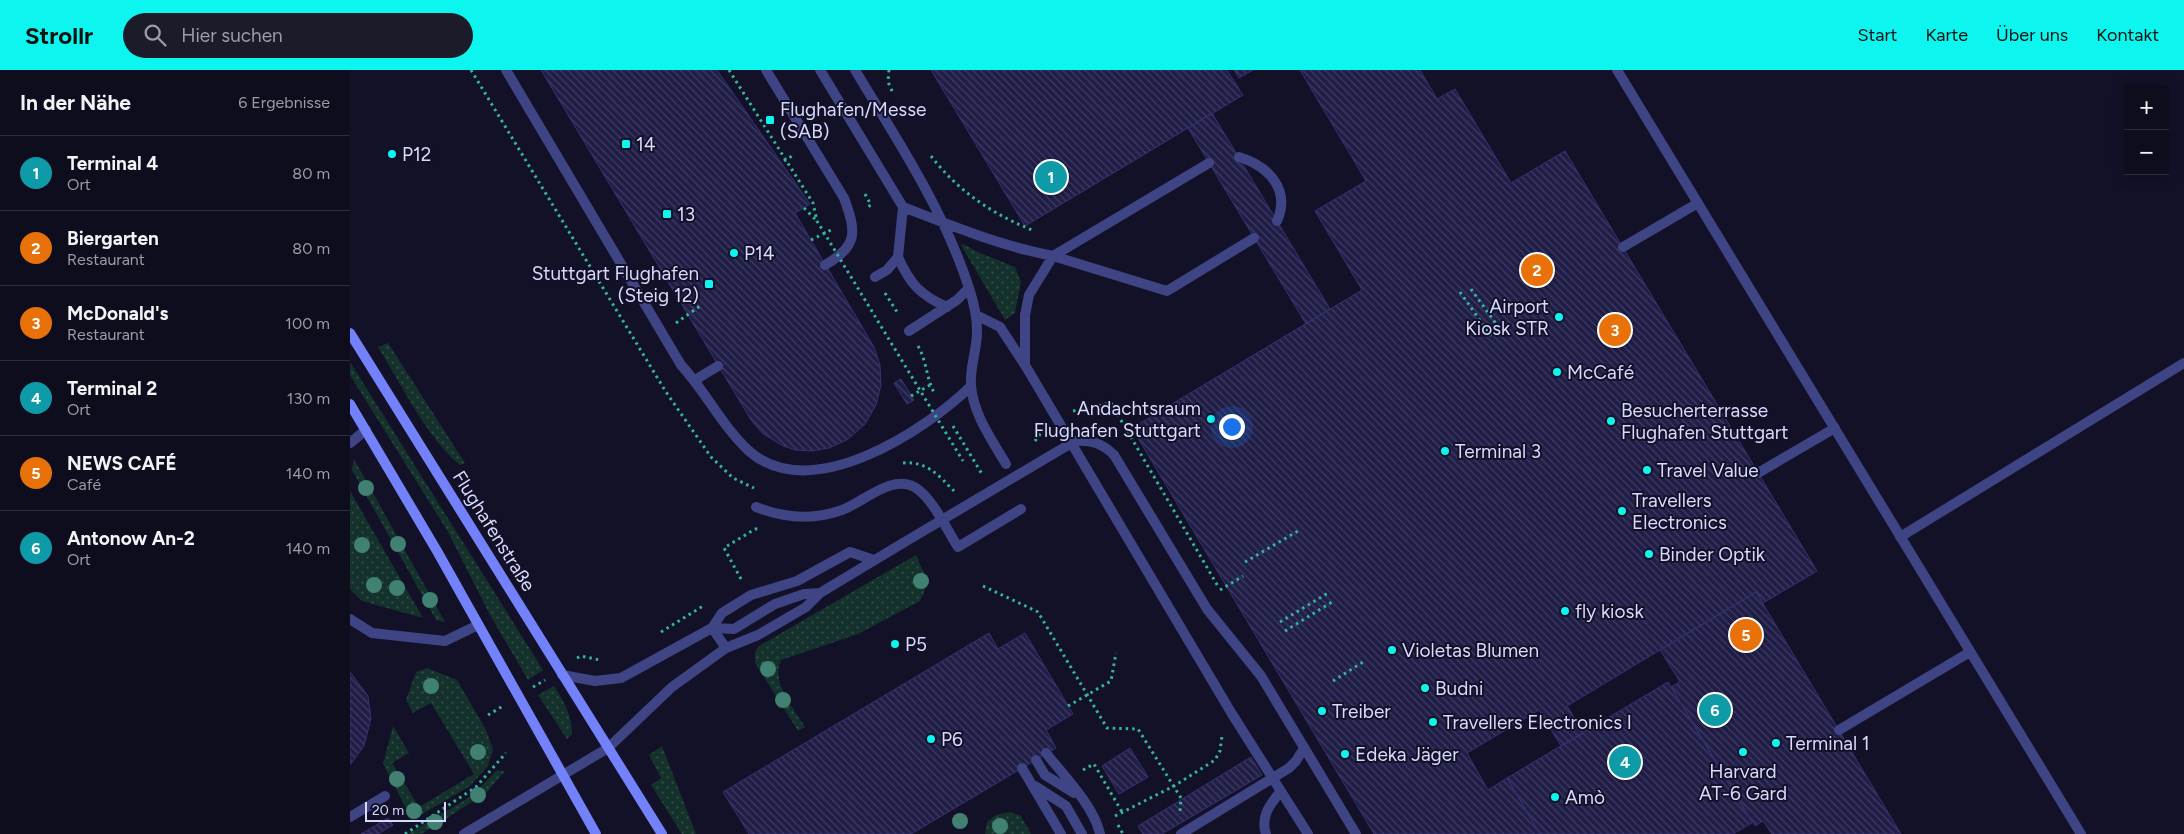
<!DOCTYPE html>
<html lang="de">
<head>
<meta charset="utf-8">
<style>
	:root { --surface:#0e0d1d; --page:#1c1b2a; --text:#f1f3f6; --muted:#9b9ca4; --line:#2e2d3b; --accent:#0cf6ef }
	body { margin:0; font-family:Figtree,sans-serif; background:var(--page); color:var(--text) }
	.controls { position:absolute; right:15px; top:15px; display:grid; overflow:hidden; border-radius:0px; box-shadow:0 2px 12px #0003 }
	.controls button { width:45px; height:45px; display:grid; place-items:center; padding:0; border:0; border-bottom:1px solid var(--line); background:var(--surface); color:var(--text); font:25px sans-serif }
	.scale { position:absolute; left:15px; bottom:12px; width:81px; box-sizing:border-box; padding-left:5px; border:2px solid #d8d9fe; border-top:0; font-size:14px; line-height:18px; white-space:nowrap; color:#d8d9fe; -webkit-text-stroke:4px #121127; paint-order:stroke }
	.you { position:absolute; left:881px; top:356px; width:18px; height:18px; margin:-12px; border:4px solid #fff; border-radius:50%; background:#1a73e8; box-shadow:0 0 0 8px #1a73e833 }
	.badge { display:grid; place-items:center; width:32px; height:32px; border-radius:50%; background:var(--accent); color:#fff; font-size:16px; font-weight:700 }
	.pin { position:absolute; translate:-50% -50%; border:2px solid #fff; box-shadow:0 1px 5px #0006 }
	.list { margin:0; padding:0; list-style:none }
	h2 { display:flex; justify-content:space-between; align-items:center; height:65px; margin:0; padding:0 20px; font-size:21px }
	h2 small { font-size:16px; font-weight:400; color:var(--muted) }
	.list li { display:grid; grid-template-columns:32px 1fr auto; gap:15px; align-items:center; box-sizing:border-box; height:75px; padding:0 20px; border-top:1px solid var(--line) }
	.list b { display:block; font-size:19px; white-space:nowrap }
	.list p { margin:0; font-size:16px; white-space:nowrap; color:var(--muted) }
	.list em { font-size:16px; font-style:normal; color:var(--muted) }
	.icon { flex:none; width:28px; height:28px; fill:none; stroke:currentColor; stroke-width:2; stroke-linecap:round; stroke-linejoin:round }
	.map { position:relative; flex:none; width:1834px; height:764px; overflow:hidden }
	header { display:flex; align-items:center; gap:30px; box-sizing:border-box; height:70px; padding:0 25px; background:var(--accent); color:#111 }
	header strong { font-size:24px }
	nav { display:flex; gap:28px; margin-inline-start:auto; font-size:18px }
	.search { width:350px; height:45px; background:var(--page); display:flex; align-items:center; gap:12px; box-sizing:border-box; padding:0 18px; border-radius:28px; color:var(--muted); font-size:19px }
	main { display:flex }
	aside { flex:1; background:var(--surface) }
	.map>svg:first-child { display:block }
</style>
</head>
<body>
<header>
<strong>Strollr</strong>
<div class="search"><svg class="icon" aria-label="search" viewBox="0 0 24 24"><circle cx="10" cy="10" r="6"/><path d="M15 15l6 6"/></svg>Hier suchen</div>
<nav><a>Start</a><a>Karte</a><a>Über uns</a><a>Kontakt</a></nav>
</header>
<main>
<aside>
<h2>In der Nähe<small>6 Ergebnisse</small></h2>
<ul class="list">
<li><span class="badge" style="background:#0f9aa8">1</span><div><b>Terminal 4</b><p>Ort</p></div><em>80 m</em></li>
<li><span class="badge" style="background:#e8710a">2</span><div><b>Biergarten</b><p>Restaurant</p></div><em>80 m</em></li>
<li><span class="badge" style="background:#e8710a">3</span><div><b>McDonald's</b><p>Restaurant</p></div><em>100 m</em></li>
<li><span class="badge" style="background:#0f9aa8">4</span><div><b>Terminal 2</b><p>Ort</p></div><em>130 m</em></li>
<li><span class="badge" style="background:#e8710a">5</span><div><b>NEWS CAFÉ</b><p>Café</p></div><em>140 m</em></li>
<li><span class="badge" style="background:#0f9aa8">6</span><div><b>Antonow An-2</b><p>Ort</p></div><em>140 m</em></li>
</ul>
</aside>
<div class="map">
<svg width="1834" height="764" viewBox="0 0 1834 764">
	<defs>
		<pattern id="grass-dots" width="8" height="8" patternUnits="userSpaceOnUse" patternTransform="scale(1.25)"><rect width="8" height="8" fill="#14312c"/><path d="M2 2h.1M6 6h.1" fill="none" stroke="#354e4c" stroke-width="1.8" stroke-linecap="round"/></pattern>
		<pattern id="building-back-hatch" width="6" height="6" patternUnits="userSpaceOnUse" patternTransform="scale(1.25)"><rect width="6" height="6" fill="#201d47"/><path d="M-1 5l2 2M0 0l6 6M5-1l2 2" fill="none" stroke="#403d63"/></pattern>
	</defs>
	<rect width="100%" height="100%" fill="#121127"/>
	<path fill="url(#grass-dots)" d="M613,174L630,183L665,197L671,212L665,243L655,250L611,175Z
		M38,273L115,393L110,395C77,368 51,314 28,277Z
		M0,292L193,600L178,610L140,545L98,462L0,305Z
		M4,389L95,552L86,550L2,400Z
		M0,421L73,548L12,531L0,519Z
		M566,485L576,508L575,520L570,531L508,564L431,590C421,613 443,637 455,657L448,661L405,593V582L409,576Z
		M77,598L107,610L136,660L143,679L138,696L120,716L62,750L33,694L43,656L59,683L42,693L69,737L124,704L81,633L63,643L56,630L66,602Z
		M204,616C214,632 222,645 222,664L217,669L188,625Z
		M312,676L346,764H332L301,715L311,708L299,685Z
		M147,700L155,701L137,722L91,752L71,764H58L123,725Z
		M659,742L671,746L681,764H635L637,752L646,745Z"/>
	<path fill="url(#building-back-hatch)" stroke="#353073" d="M191,0H367L460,134L445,143L524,277L530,295L531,315L526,335L515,354L497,370L479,378L462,381L446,380L433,376L412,363L401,350Z
		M581,0H877L893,25L675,156Z
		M884,0H903L889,8Z
		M950,0H1070L1087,29L1105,19L1161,113L1215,81L1467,501L1413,533L1406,522L1217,636L1234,663L1211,676L1189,640L1117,683L1138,720L1157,708L1190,764H1024L782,358L1012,220L965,141L1016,111Z
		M862,43L980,239L956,254L838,58Z
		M551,309L564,330L557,334L544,313Z
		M1406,522L1551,764H1422L1413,751L1405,756L1321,617L1330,612L1310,580Z
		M639,563L648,579L675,563L723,644L696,660L706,678L561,764H399L373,722Z
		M0,602L18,626L21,648L14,676L0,695Z
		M1318,612L1402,753L1383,764H1190L1157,708Z
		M780,678L798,707L769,724L752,696Z
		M901,687L912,705L812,764H793L788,756Z
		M38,748L43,755L28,764H11Z"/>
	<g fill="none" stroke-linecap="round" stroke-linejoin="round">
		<path stroke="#34b59d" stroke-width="3" stroke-dasharray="2.5 4" stroke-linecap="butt" d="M121,0L316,322L361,387L383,408L404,418
			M539,0L538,12L543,23
			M581,86C607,120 642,144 682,160
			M434,91L442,86
			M515,124L521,135L516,138
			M454,138L467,151
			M461,170L483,159
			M1121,219L1149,258
			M1110,222L1141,266
			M535,223L549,245
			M326,253L350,236
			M568,276C577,291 576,309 585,324
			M561,326L580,315
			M723,341L761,333L869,518
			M603,356L632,404
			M685,371L693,360
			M553,393C577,391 588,405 604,421
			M895,492L948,461
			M391,509L374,478L405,459H410
			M633,516L688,542L757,658L788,659L831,728L830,742
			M870,520L893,506
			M930,552L978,523
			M935,561L982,532
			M311,562L353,536
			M227,588L231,586L250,590
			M983,611L1013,592
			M183,617L195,610
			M718,636L761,611L766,583
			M138,645L153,636
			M733,700L744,694L772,742
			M765,746L824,716L865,690L870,681L872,666
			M768,755L773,764
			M55,764L126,717L156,683"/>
		<path stroke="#3e4484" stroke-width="10" d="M156,0L331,295C356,322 372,356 399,381C460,436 575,361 621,316
			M416,0L494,128C506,161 509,176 475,195
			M470,0L553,137L548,187L537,200L525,207
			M505,0C547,70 594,140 619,218C625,236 629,256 626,274C624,288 620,301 621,315C623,344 642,370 656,394
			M1267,0L1731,764
			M889,87C918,96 941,119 927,151
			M859,93L703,186L817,221L904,168
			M553,137C602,156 651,176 703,186L679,225L675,245V294
			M1273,177L1348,133
			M548,187C560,214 570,225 597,237
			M626,245L650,257L675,295L882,644L958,764
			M559,261L607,230L619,218
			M345,310L368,296
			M0,373L16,360
			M1408,403L1485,358
			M406,437C434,448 464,450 492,440C514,432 542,403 566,418C583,429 597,460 608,477L671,439
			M1550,467L1834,293
			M0,549L22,563L95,571L128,555
			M362,558L376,578
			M1489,660L1620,582
			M696,683C714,706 744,736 750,764
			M686,690L695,705L724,723
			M672,698L711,764
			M685,716L716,736L732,764
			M0,747L35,726
			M916,764C910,747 920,734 931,721"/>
		<path stroke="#3e4484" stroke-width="10" d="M764,385L857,539L911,606L970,704
			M362,558L384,559L425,534L454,524L470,523
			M212,605L245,611L271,608L362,558L372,543L401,525L447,511L500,482L524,490
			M994,744L1006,764
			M114,764L258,678L322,617L376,578L408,565L456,537L470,523L553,473"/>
		<path stroke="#7381fa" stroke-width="10" d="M0,263L312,764
			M0,334L87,481L246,764"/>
		<path stroke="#34b59d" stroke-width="3" stroke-dasharray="2.5 4" stroke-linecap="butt" d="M379,0L463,133L467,151L613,391"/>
		<path stroke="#3e4484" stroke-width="10" d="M831,764L939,698L946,691L954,678"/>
		<path stroke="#3e4484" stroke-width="10" d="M553,473L725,371C741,370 752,373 764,385
			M970,704L994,744"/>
	</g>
	<g fill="#408172">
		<circle cx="16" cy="418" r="8"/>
		<circle cx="48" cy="474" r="8"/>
		<circle cx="12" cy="475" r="8"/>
		<circle cx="571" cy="511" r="8"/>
		<circle cx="24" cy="515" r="8"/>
		<circle cx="47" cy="518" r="8"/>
		<circle cx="80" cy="530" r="8"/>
		<circle cx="418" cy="599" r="8"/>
		<circle cx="81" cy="616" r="8"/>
		<circle cx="433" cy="630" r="8"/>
		<circle cx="128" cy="682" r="8"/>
		<circle cx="47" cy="709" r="8"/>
		<circle cx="128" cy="725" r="8"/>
		<circle cx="64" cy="741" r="8"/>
		<circle cx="610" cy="751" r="8"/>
		<circle cx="85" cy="752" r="8"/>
		<circle cx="650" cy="756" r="8"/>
	</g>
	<g fill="#0cf6ef" stroke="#121127" stroke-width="2">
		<rect x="415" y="45" width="10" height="10" rx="2.5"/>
		<rect x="271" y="69" width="10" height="10" rx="2.5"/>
		<circle cx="42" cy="84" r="5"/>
		<rect x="312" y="139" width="10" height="10" rx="2.5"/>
		<circle cx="384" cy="183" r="5"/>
		<rect x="354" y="209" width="10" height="10" rx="2.5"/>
		<circle cx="1209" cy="247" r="5"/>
		<circle cx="1207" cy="302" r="5"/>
		<circle cx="861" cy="349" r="5"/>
		<circle cx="1261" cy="351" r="5"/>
		<circle cx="1095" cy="381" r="5"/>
		<circle cx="1297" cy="400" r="5"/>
		<circle cx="1272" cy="441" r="5"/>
		<circle cx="1299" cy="484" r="5"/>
		<circle cx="1215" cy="541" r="5"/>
		<circle cx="545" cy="574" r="5"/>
		<circle cx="1042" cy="580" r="5"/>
		<circle cx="1075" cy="618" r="5"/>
		<circle cx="972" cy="641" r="5"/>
		<circle cx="1083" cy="652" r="5"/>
		<circle cx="581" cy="669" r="5"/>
		<circle cx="1426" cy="673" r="5"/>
		<circle cx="1393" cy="682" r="5"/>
		<circle cx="995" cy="684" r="5"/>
		<circle cx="1205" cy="727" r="5"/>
	</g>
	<g text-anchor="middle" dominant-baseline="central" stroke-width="4" stroke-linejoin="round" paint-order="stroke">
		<g font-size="19" fill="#d8d9fe" stroke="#121127" text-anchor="start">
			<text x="430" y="39">Flughafen/Messe<tspan x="430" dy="22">(SAB)</tspan></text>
			<text x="286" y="74">14</text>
			<text x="52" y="84">P12</text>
			<text x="327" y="144">13</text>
			<text x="394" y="183">P14</text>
			<text x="349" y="203" text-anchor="end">Stuttgart Flughafen<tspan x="349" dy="22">(Steig 12)</tspan></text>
			<text x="1199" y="236" text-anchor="end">Airport<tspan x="1199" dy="22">Kiosk STR</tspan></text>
			<text x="1217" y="302">McCafé</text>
			<text x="851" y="338" text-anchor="end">Andachtsraum<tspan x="851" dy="22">Flughafen Stuttgart</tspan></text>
			<text x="1271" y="340">Besucherterrasse<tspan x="1271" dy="22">Flughafen Stuttgart</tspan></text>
			<text x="1105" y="381">Terminal 3</text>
			<text x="1307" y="400">Travel Value</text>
			<text x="1282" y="430">Travellers<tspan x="1282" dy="22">Electronics</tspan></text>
			<text x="1309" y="484">Binder Optik</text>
			<text x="1225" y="541">fly kiosk</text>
			<text x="555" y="574">P5</text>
			<text x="1052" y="580">Violetas Blumen</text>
			<text x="1085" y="618">Budni</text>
			<text x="982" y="641">Treiber</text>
			<text x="1093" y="652">Travellers Electronics I</text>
			<text x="591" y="669">P6</text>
			<text x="1436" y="673">Terminal 1</text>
			<text x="1005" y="684">Edeka Jäger</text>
			<text x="1393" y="701" text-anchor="middle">Harvard<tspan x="1393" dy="22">AT-6 Gard</tspan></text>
			<text x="1215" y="727">Amò</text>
		</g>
		<g font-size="19" fill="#d8d9fe" stroke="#121127">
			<text transform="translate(144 461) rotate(58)">Flughafenstraße</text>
		</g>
	</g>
</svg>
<div class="controls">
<button>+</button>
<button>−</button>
</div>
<div class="scale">20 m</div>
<div class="you"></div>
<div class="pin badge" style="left:701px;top:107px;background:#0f9aa8">1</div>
<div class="pin badge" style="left:1187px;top:200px;background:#e8710a">2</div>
<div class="pin badge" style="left:1265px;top:260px;background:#e8710a">3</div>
<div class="pin badge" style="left:1275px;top:692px;background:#0f9aa8">4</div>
<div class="pin badge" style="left:1396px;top:565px;background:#e8710a">5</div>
<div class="pin badge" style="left:1365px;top:640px;background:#0f9aa8">6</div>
</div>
</main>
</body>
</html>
